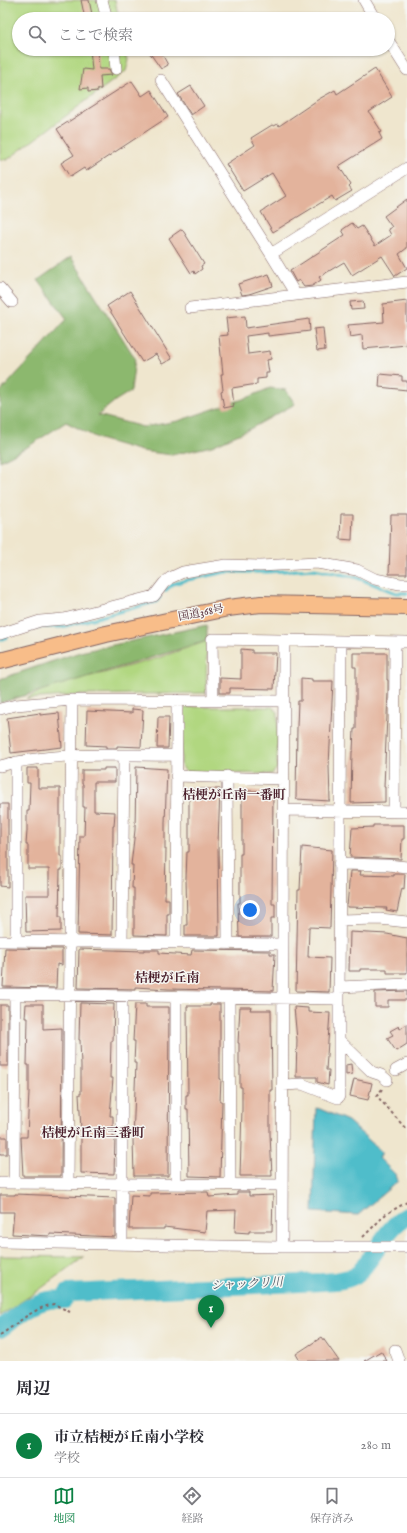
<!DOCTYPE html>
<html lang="ja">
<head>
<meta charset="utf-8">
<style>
	:root { --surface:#fff; --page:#f2f2f3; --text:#2b2b33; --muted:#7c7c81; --line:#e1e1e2; --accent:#0b8043 }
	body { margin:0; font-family:"IM FELL English","Noto Serif JP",serif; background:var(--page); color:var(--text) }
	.you { position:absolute; left:250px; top:910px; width:14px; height:14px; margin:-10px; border:3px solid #fff; border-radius:50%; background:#1a73e8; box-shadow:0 0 0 6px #1a73e833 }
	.badge { display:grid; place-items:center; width:26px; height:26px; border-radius:50%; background:var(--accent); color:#fff; font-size:13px; font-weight:700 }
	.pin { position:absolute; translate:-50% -33px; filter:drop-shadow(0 1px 2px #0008) }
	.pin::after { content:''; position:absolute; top:21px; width:14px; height:12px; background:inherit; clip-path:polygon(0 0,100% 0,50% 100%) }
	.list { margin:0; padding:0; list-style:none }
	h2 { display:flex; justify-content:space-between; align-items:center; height:52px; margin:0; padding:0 16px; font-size:17px }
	h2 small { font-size:13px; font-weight:400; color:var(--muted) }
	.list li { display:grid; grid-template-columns:26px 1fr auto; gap:12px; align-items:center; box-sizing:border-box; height:64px; padding:0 16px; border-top:1px solid var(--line) }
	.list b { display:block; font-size:15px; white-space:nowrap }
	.list p { margin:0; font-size:13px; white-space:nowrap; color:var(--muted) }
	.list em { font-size:13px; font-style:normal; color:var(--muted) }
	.icon { flex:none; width:22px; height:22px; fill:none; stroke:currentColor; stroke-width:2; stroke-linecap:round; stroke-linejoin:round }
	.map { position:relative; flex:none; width:407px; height:1361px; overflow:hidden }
	.search { position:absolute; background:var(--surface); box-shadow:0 1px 3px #0004; left:12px; right:12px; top:12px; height:44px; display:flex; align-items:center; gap:10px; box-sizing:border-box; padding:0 14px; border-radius:22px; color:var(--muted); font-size:15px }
	.sheet { height:116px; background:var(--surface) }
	nav { display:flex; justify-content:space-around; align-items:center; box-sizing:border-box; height:56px; border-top:1px solid var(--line); background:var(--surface); font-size:11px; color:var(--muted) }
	nav a { display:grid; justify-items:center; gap:2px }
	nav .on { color:var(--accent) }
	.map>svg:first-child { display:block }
</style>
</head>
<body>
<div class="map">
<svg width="407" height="1361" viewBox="0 0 407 1361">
	<rect width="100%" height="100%" fill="#f6f6f2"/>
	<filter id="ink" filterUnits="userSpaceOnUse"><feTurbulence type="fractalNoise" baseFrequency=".025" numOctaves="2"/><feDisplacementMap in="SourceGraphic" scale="8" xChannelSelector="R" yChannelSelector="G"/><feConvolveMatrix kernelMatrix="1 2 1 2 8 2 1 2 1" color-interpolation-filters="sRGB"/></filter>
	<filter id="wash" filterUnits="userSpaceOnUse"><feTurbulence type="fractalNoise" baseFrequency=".012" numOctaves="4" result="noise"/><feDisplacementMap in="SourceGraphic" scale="16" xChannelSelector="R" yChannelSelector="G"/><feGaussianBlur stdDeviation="0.9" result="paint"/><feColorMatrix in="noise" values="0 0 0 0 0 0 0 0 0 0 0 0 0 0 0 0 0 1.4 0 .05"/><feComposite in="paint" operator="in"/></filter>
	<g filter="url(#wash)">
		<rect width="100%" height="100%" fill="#efe6ce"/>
		<path fill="#b1d780" stroke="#7e7b56" d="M0,0H115L119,19H19V49H126L129,59L126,71L7,160L0,159Z
			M207,641L206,693L80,695L26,699L53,684L104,673L158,658Z
			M186,707H272L278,712L277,768L272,774L186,772L181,765V714Z
			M0,1256L84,1257L39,1290L0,1316Z"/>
		<path fill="#8cb86e" stroke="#6b6c4c" d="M71,257L135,358L131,391L115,401L98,415L143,427L178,421L249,397L270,388L286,390L295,404L248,430L212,446L172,455L141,451L99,439L66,422L29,446L0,461V392L67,319L38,280Z
			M207,625V641L0,703V679L80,652Z"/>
		<path fill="#50bdca" stroke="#4d6e7a" d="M316,1108L320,1109L348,1121L382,1152L379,1158L396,1175L398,1181L358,1215L313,1212Z"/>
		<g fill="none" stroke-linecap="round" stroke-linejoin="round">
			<path stroke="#50bdca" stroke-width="3" d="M165,591L173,584L183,581L226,572H267L314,569L355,577L396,593H407
				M30,630L41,627H62L156,602L160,597
				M0,640L7,637"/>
			<path stroke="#50bdca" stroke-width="18" d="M0,1329C14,1319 30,1303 49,1300C54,1299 59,1300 64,1300L68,1293L322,1282C333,1281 349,1281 358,1273C376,1256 385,1228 407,1216"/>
		</g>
		<g id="blocks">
			<path fill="#e3b39c" d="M81,0H89L93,19H85Z
				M90,49H98L99,69H109L112,75L100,76L101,89H98V91L88,92V88L80,89L83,69L92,70Z
				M147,49H170L162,54L168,65L161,69Z
				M375,69L392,97L369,112L382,132L379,133L382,139L339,166L351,185L349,187L352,191L335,201L332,196L273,232L261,212L286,196L272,173L243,191L226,164L255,145L251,138L272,125L274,126L278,124L279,126L319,99L335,90L337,94Z
				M132,81L142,96L151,90L168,117L86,171L84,168L70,177L61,163L74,155L57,129Z
				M191,86L204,106L191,115L178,94Z
				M407,199V248L399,254L407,268L395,276L382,256L352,275L344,262L319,277L321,280L312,286L304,287L299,280L296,282L290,271L345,235L342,230L352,223L357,229L362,226L375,246L391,235L388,229L392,227L384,216Z
				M182,229L204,264L201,266L202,269L195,274L194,271L191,273L169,238Z
				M269,274L273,286L249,294L242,295L238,284Z
				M130,291L172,359L162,364L156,354L142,362L107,306Z
				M363,301L364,309L351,310L350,302Z
				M407,301V345L363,349L362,335L350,337L348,325L384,322L383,304Z
				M245,316L246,328L309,319L310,331L268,336V333L246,336L248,354L270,351L271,359L267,360L269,373H266V378L257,379V384L232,388L234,406L224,408L221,391L223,390L221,374H223L219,336L228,335L226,318Z
				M323,328L325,350L317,351L314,329Z
				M380,374L402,376V381H407V390L379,387Z
				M341,514H353L352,540L340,539Z
				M391,515H407V574H389Z
				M241,649L252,650V653H276L274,689L230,688V693H220V678L241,679Z
				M353,653H387V680H388V692L384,787H385V802L351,803L352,751H353L354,729H356V667H353Z
				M301,678L312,679V681H333L329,766L330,801L296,799L297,727L298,701H301Z
				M132,709L143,710L141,747L117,746V748H106V746L86,745L87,711L132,713Z
				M40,713V715L59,713L62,747L11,753L7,718Z
				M158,717H169L168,748H157Z
				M136,767L167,769L165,823V849H166L165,899H169V914H167V936L134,935V888H132L133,865H131L135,830Z
				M27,768H38V788H60V856H62V870H60L59,917H61V931L26,932L25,895H49V869H28V845H26L27,831V811H29L30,783H27Z
				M104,768H115V782H94V811L115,812L114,826H113L112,935L78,934L80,836H84L85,807H83V784H82V770H104Z
				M189,789H220L218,844L219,936H185V925H187L186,878L187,852H189Z
				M242,791H273L272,904H275V918H271V937H239L238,903H240V854H242Z
				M0,804H8V887L0,886Z
				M373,825H404V839H402L401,859L350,857L352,828L373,827Z
				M302,847L332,850L330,928L309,927L308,957L330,958L329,992L296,991L298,890H300Z
				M350,871H361L360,875L394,876V874H405L404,889L402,888L397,912L386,910L387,908L347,907Z
				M350,932L387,934L407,938V973H387V969H360V971H349Z
				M5,948L62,949V965L57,964L56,988L3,987Z
				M79,949L144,951V950H159V953L191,955L192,950L270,951V954H275L273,991L168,989L135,987V989L78,988Z
				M407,991V1000H388V1007H375V992Z
				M80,1003L114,1004L113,1041H111L110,1078H113L110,1116H113V1137H115L114,1174L81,1173V1130L79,1094H81V1065L80,1040H79Z
				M26,1004H43V1029L62,1028L61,1176H23L21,1137H27L29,1092V1065H27L28,1018H25Z
				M135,1004H146V1007H169L168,1176H134L133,1140L136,1063H134L135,1041H133Z
				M210,1004H220V1079H221L220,1101H222L220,1177L189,1176L188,1109H186V1095H188L187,1006H210Z
				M0,1005H8V1066H0Z
				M240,1007H251L250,1010H271L272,1090H270V1134L272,1176H240L242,1109V1087H240V1065H239V1043H238Z
				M294,1007L308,1008V1012L330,1013L326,1070H329L328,1085L317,1082V1077H296L297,1040Z
				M407,1024V1044L396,1051L387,1038L393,1035L390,1031L399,1026L400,1029Z
				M351,1064L352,1074L346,1075V1065Z
				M354,1079L372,1083L368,1100L350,1096Z
				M0,1137H7V1154H0Z
				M208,1192L209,1197L237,1195V1192H249V1196L273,1195L272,1231H249V1233L235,1232L236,1210L207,1211L205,1232L164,1227V1229H129L131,1195L150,1196V1193Z
				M15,1194L115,1198V1237L50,1234V1236L12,1234L14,1212H0V1195H15Z
				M322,1337L339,1361H300L296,1354Z
				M381,1351L387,1361H364Z"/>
		</g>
	</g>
	<g filter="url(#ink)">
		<use href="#blocks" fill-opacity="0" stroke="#846564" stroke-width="1"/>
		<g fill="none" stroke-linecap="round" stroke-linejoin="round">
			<defs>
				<path id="minor" d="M102,0L107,19
					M364,0L375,19
					M388,40L407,70
					M114,49L116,69
					M161,80L271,254L296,295L407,282
					M271,254L407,168
					M0,288L12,302
					M190,308L296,295
					M0,634L40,621L64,619L154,596L164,583L170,578L183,572L226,565L260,566L317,563L357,570L375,579L400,584H407
					M213,700L212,639L407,642
					M0,709L16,705L72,700L283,701
					M0,766C57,751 117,756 176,755
					M176,776L283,779
					M227,776L228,944
					M283,810L407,812
					M394,811L395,642
					M339,864L388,865L407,867
					M339,920L380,919L407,922
					M0,941L282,944
					M16,941V762
					M122,942L124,756
					M176,942L177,700
					M339,987L407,984
					M0,994L339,999L341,641
					M229,998L230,1184
					M339,999V1040L372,1072L381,1075L387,1080
					M396,1070L407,1064
					M283,1085L302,1084L338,1098L339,1096V1040
					M14,1182L15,994
					M0,1183L282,1185
					M68,1184L72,700
					M176,1184V998
					M0,1242L282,1247H407
					M122,1245V996
					M282,1247L284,640
					M395,1350L399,1361"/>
				<path id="highway" d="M0,661L106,634L228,608L261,604L407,607"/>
			</defs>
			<use href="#minor" stroke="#846564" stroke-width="12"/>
			<use href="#highway" stroke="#846564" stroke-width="18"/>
			<path stroke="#846564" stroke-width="2" stroke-dasharray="3 3" stroke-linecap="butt" d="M382,1089L377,1096L407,1130
				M363,1237L386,1214L407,1202
				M0,1335C19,1323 31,1309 54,1304L70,1312"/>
			<use href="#minor" stroke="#fff" stroke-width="11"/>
			<use href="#highway" stroke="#f8bd89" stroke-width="16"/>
		</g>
	</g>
	<g text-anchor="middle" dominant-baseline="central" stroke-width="3" stroke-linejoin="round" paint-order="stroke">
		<g font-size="11" fill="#4a1f2b" stroke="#f6f6f2">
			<text transform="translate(201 613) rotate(-11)">国道368号</text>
		</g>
		<g font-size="12" font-style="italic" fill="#4c5663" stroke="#f6f6f2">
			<text transform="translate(247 1284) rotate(-3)">シャックリ川</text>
		</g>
		<g font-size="13" font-weight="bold" fill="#4a1f2b" stroke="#f6f6f2">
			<text x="234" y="795">桔梗が丘南一番町</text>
			<text x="167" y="978">桔梗が丘南</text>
			<text x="93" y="1133">桔梗が丘南三番町</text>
		</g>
	</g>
</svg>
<div class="you"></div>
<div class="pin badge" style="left:211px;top:1328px">1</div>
<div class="search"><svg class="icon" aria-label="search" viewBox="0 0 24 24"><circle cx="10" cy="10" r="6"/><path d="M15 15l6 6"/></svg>ここで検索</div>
</div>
<section class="sheet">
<h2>周辺<small></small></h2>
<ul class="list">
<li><span class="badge">1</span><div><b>市立桔梗が丘南小学校</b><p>学校</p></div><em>280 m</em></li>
</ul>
</section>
<nav>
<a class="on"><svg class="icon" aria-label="map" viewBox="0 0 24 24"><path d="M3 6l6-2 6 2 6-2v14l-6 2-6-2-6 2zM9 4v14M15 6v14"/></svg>地図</a>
<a><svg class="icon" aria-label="directions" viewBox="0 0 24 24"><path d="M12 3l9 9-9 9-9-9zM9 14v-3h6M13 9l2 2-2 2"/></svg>経路</a>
<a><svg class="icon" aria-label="saved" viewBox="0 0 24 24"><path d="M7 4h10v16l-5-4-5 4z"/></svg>保存済み</a>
</nav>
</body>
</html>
